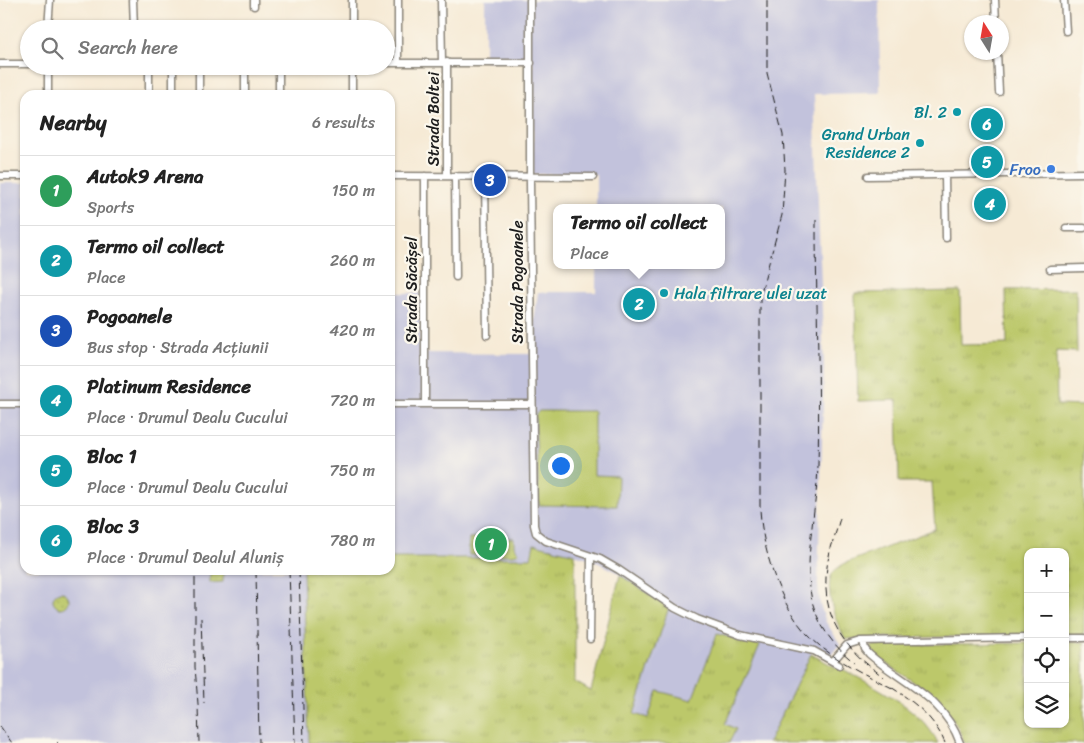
<!DOCTYPE html>
<html lang="en">
<head>
<meta charset="utf-8">
<style>
	:root { --surface:#fff; --page:#f6f6f6; --text:#222; --muted:#767676; --line:#e0e0e0; --accent:#c8321e }
	body { margin:0; font-family:Sriracha,sans-serif; background:var(--page); color:var(--text) }
	.controls { position:absolute; right:15px; bottom:15px; display:grid; overflow:hidden; border-radius:10px; box-shadow:0 1px 4px #0004 }
	.controls button { width:45px; height:45px; display:grid; place-items:center; padding:0; border:0; border-bottom:1px solid var(--line); background:var(--surface); color:var(--text); font:25px sans-serif }
	.compass { position:absolute; left:964px; top:15px; width:45px; height:45px; border-radius:50%; background:var(--surface); box-shadow:0 1px 4px #0004; rotate:349deg }
	.you { position:absolute; left:560px; top:465px; width:18px; height:18px; margin:-12px; border:4px solid #fff; border-radius:50%; background:#1a73e8; box-shadow:0 0 0 8px #1a73e833 }
	.badge { display:grid; place-items:center; width:32px; height:32px; border-radius:50%; background:var(--accent); color:#fff; font-size:16px; font-weight:700 }
	.pin { position:absolute; translate:-50% -50%; border:2px solid #fff; box-shadow:0 1px 5px #0006 }
	.popup { position:absolute; left:553px; top:204px; width:172px; height:65px; box-sizing:border-box; display:grid; place-content:center; border-radius:10px; background:var(--surface); filter:drop-shadow(0 1px 4px #0005); font-size:16px; white-space:nowrap; color:var(--muted) }
	.popup b { font-size:19px; color:var(--text) }
	.popup::after { content:''; position:absolute; left:50%; top:100%; margin-left:-10px; border:10px solid transparent; border-top-color:var(--surface) }
	.list { margin:0; padding:0; list-style:none }
	h2 { display:flex; justify-content:space-between; align-items:center; height:65px; margin:0; padding:0 20px; font-size:21px }
	h2 small { font-size:16px; font-weight:400; color:var(--muted) }
	.list li { display:grid; grid-template-columns:32px 1fr auto; gap:15px; align-items:center; box-sizing:border-box; height:70px; padding:0 20px; border-top:1px solid var(--line) }
	.list b { display:block; font-size:19px; white-space:nowrap }
	.list p { margin:0; font-size:16px; white-space:nowrap; color:var(--muted) }
	.list em { font-size:16px; font-style:normal; color:var(--muted) }
	.icon { flex:none; width:28px; height:28px; fill:none; stroke:currentColor; stroke-width:2; stroke-linecap:round; stroke-linejoin:round }
	.map { position:relative; flex:none; width:1084px; height:743px; overflow:hidden }
	.search { position:absolute; background:var(--surface); box-shadow:0 1px 4px #0004; left:20px; top:20px; width:375px; height:55px; display:flex; align-items:center; gap:12px; box-sizing:border-box; padding:0 18px; border-radius:28px; color:var(--muted); font-size:19px }
	.panel { position:absolute; background:var(--surface); box-shadow:0 1px 4px #0004; left:20px; top:90px; width:375px; height:485px; border-radius:15px }
	.map>svg:first-child { display:block }
</style>
</head>
<body>
<div class="map">
<svg width="1084" height="743" viewBox="0 0 1084 743">
	<defs>
		<pattern id="grass-tufts" width="24" height="20" patternUnits="userSpaceOnUse" patternTransform="scale(1.25)"><rect width="24" height="20" fill="#bcc86a"/><path d="M3 7l-1-3M5 7V3M7 7l1-3M15 17l-1-3M17 17v-4M19 17l1-3" fill="none" stroke="#a1ab5b"/></pattern>
		<pattern id="garden-dots" width="8" height="8" patternUnits="userSpaceOnUse" patternTransform="scale(1.25)"><rect width="8" height="8" fill="#bcc86a"/><path d="M2 2h.1M6 6h.1" fill="none" stroke="#a1ab5b" stroke-width="1.8" stroke-linecap="round"/></pattern>
	</defs>
	<rect width="100%" height="100%" fill="#fbf7ec"/>
	<filter id="ink" filterUnits="userSpaceOnUse"><feTurbulence type="fractalNoise" baseFrequency=".02" numOctaves="2"/><feDisplacementMap in="SourceGraphic" scale="10" xChannelSelector="R" yChannelSelector="G"/><feConvolveMatrix kernelMatrix="1 2 1 2 8 2 1 2 1" color-interpolation-filters="sRGB"/></filter>
	<filter id="wash" filterUnits="userSpaceOnUse"><feTurbulence type="fractalNoise" baseFrequency=".0096" numOctaves="4" result="noise"/><feDisplacementMap in="SourceGraphic" scale="20" xChannelSelector="R" yChannelSelector="G"/><feGaussianBlur stdDeviation="1.12" result="paint"/><feColorMatrix in="noise" values="0 0 0 0 0 0 0 0 0 0 0 0 0 0 0 0 0 1.4 0 .05"/><feComposite in="paint" operator="in"/></filter>
	<g filter="url(#wash)">
		<rect width="100%" height="100%" fill="#f6ead5"/>
		<path fill="#c2c2dc" d="M485,0H879L880,93L814,94L824,367L818,584L820,604L826,622L840,644L831,655L814,648L768,743H729L736,729L725,724L760,645L717,634L692,700L648,719L634,714L669,607L626,580L617,572L595,561L585,557L534,544L531,558H390V293H420V353L530,354L538,292H596V265H722V208H596V175L533,174V62L485,61Z
			M0,183H25V570H303L309,743H0Z"/>
		<path fill="url(#grass-tufts)" stroke="#6c7243" d="M1076,289L1077,352L1056,351L1057,405L1084,406V635H1065V552H1028V635L846,639C836,626 824,589 832,574C836,568 842,565 848,562L935,529L932,482H899L897,400L858,401L855,293L960,291L961,345L1007,344L1006,290Z
			M534,544L575,554V682L591,691L620,575L669,607L634,714L648,718L658,691L692,700L717,634L760,645L725,724L736,729L729,743H309L303,570H390V558H531Z
			M210,570H223V582L210,583Z
			M1065,642H1084V743H964C952,701 910,681 877,657L872,652L870,647L873,645L1028,643V724H1065Z
			M811,654L837,668L839,667C874,687 920,706 938,743H768Z"/>
		<path fill="url(#garden-dots)" stroke="#6c7243" d="M53 600a8 8 0 1 1 16 0a8 8 0 1 1-16 0Z"/>
		<path fill="#bcc86a" stroke="#6c7243" d="M539,411H594V475L618,476L617,506L539,505L535,415Z
			M469,538H514V546L519,553L514,555H469Z"/>
	</g>
	<g filter="url(#ink)">
		<g fill="none" stroke-linecap="round" stroke-linejoin="round">
			<defs>
				<path id="minor" d="M133,0L134,29
					M254,0V6
					M398,0V63
					M441,0L442,63
					M530,0V183L534,525L536,533L546,541L600,559L619,570L675,608L697,619L740,635L814,651L839,665
					M995,0L996,22
					M1064,0L1066,31
					M48,29L50,0
					M352,29V0
					M997,52L999,92
					M386,63H531
					M0,64H29
					M279,66V95
					M48,95V66
					M149,95V66
					M173,95V66
					M199,95V66
					M245,95V66
					M352,95V66
					M945,175L946,238
					M0,176H25
					M390,176L593,177
					M447,176V62
					M455,176L456,277
					M485,176L487,335
					M868,176L1084,173
					M1066,228H1084
					M1050,269L1084,268
					M0,404H25
					M390,404H532
					M425,404V176
					M1065,638H1084
					M590,639L591,556
					M863,641L865,649L869,654C903,684 943,696 960,743
					M833,661L847,645L860,641L1028,638"/>
			</defs>
			<use href="#minor" stroke="#898378" stroke-width="9"/>
			<use href="#minor" stroke="#fff" stroke-width="6"/>
			<path stroke="#1c1c1c" stroke-width="1" stroke-dasharray="8 4" stroke-linecap="butt" d="M767,0V73L783,135L785,170L782,215L760,296V509C762,549 781,610 811,638C835,661 867,675 896,690
				M816,220C816,301 820,384 818,465C817,509 803,558 812,601C818,625 834,647 854,662
				M840,518C836,534 829,550 827,567C820,617 845,650 884,677
				M256,570L259,743
				M289,570L295,743
				M299,570L304,743
				M195,578V667L198,704L199,743
				M201,618L204,703
				M891,687C914,702 934,717 945,743
				M0,726L12,743
				M57,742L58,743"/>
		</g>
	</g>
	<g fill="#0f9aa8" stroke="#fbf7ec" stroke-width="2">
		<circle cx="957" cy="112" r="5"/>
		<circle cx="920" cy="143" r="5"/>
		<circle cx="664" cy="293" r="5"/>
	</g>
	<circle fill="#3f7fe0" stroke="#fbf7ec" stroke-width="2" cx="1051" cy="169" r="5"/>
	<g text-anchor="middle" dominant-baseline="central" stroke-width="4.5" stroke-linejoin="round" paint-order="stroke">
		<g font-size="16" fill="#0d838f" stroke="#fbf7ec" text-anchor="end">
			<text x="947" y="112">Bl. 2</text>
			<text x="910" y="134">Grand Urban<tspan x="910" dy="18">Residence 2</tspan></text>
			<text x="674" y="293" text-anchor="start">Hala filtrare ulei uzat</text>
		</g>
		<g font-size="16" fill="#1c1c1c" stroke="#fbf7ec">
			<text transform="translate(433 119) rotate(-90)">Strada Boltei</text>
			<text transform="translate(517 282) rotate(-90)">Strada Pogoanele</text>
			<text transform="translate(411 290) rotate(-90)">Strada Săcășel</text>
		</g>
		<g font-size="16" fill="#366cbe" stroke="#fbf7ec" text-anchor="end">
			<text x="1041" y="169">Froo</text>
		</g>
	</g>
</svg>
<div class="controls">
<button>+</button>
<button>−</button>
<button><svg class="icon" aria-label="locate" viewBox="0 0 24 24"><circle cx="12" cy="12" r="6"/><path d="M12 2v4M12 18v4M2 12h4M18 12h4"/></svg></button>
<button><svg class="icon" aria-label="layers" viewBox="0 0 24 24"><path d="M12 4l9 5-9 5-9-5zM3 14l9 5 9-5"/></svg></button>
</div>
<svg class="compass" viewBox="-18 -18 36 36"><path d="M0-13l5 13h-10z" fill="#e53935"/><path d="M0 13l5-13h-10z" fill="#767676"/></svg>
<div class="you"></div>
<div class="pin badge" style="left:491px;top:544px;background:#2e9e5b">1</div>
<div class="pin badge" style="left:639px;top:304px;background:#0f9aa8">2</div>
<div class="popup"><b>Termo oil collect</b>Place</div>
<div class="pin badge" style="left:490px;top:180px;background:#1a4fb4">3</div>
<div class="pin badge" style="left:990px;top:204px;background:#0f9aa8">4</div>
<div class="pin badge" style="left:987px;top:162px;background:#0f9aa8">5</div>
<div class="pin badge" style="left:987px;top:124px;background:#0f9aa8">6</div>
<div class="search"><svg class="icon" aria-label="search" viewBox="0 0 24 24"><circle cx="10" cy="10" r="6"/><path d="M15 15l6 6"/></svg>Search here</div>
<section class="panel">
<h2>Nearby<small>6 results</small></h2>
<ul class="list">
<li><span class="badge" style="background:#2e9e5b">1</span><div><b>Autok9 Arena</b><p>Sports</p></div><em>150 m</em></li>
<li><span class="badge" style="background:#0f9aa8">2</span><div><b>Termo oil collect</b><p>Place</p></div><em>260 m</em></li>
<li><span class="badge" style="background:#1a4fb4">3</span><div><b>Pogoanele</b><p>Bus stop · Strada Acțiunii</p></div><em>420 m</em></li>
<li><span class="badge" style="background:#0f9aa8">4</span><div><b>Platinum Residence</b><p>Place · Drumul Dealu Cucului</p></div><em>720 m</em></li>
<li><span class="badge" style="background:#0f9aa8">5</span><div><b>Bloc 1</b><p>Place · Drumul Dealu Cucului</p></div><em>750 m</em></li>
<li><span class="badge" style="background:#0f9aa8">6</span><div><b>Bloc 3</b><p>Place · Drumul Dealul Aluniș</p></div><em>780 m</em></li>
</ul>
</section>
</div>
</body>
</html>
